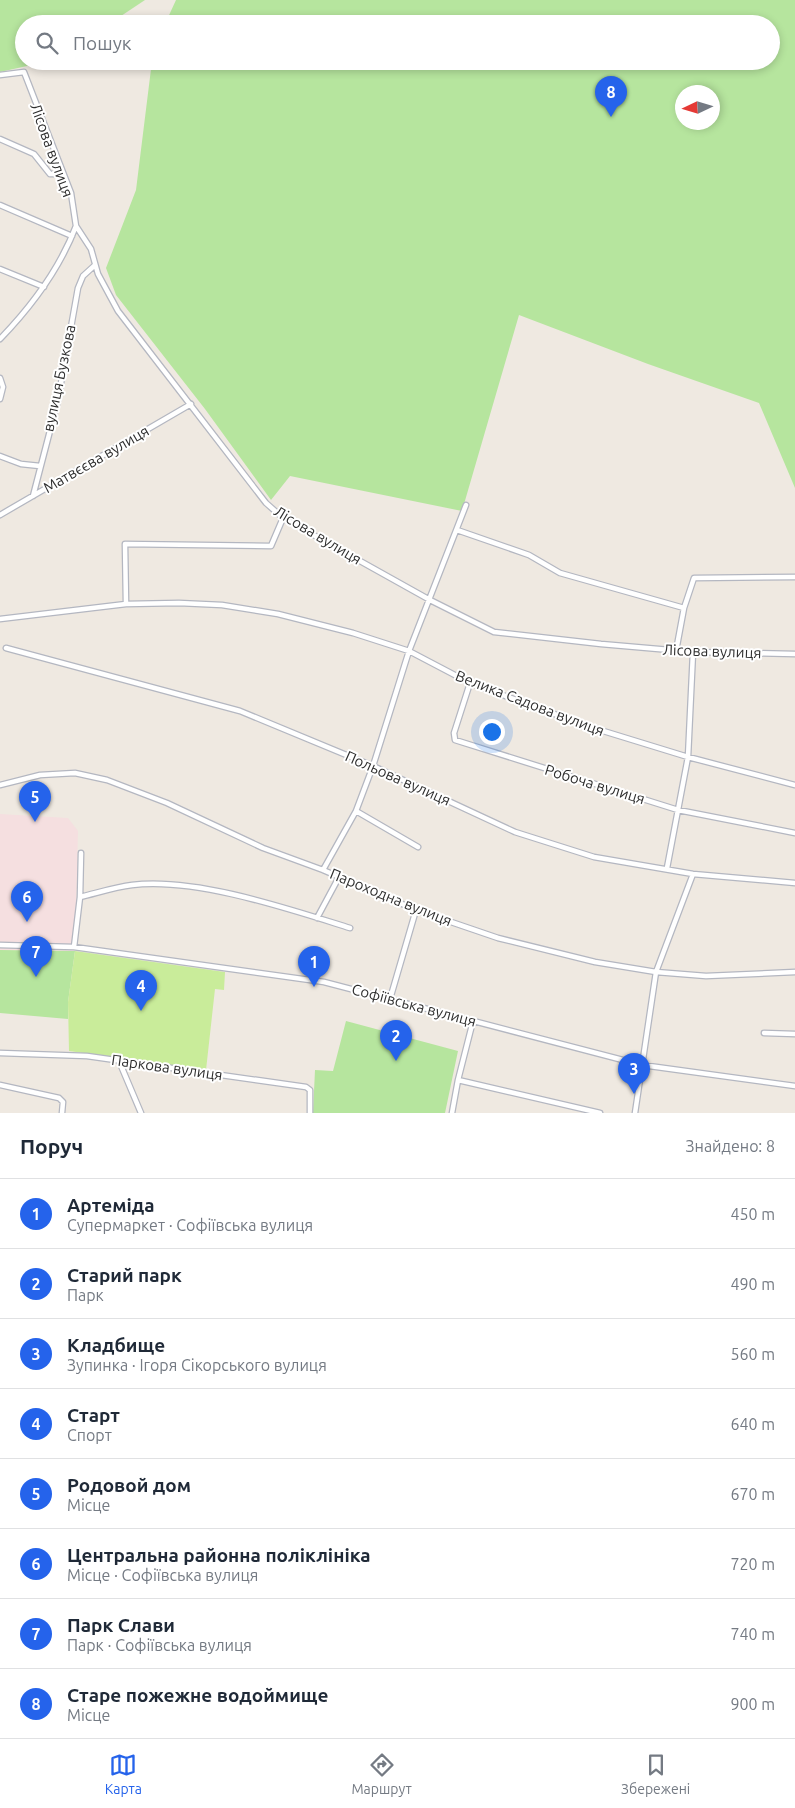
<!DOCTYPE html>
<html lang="uk">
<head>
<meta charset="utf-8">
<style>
	:root { --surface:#fff; --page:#f2f2f3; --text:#1f2937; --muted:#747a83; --line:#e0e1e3; --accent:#2563eb }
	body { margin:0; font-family:Ubuntu,sans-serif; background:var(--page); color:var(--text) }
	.compass { position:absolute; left:675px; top:85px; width:45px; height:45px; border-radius:50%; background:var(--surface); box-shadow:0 2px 8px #0003; rotate:266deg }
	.you { position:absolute; left:491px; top:731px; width:18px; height:18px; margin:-12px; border:4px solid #fff; border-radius:50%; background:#1a73e8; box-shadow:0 0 0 8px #1a73e833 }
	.badge { display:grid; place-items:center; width:32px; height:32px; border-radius:50%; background:var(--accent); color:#fff; font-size:16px; font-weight:700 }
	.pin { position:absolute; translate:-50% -41px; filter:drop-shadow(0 1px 2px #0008) }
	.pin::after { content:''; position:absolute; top:26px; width:18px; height:15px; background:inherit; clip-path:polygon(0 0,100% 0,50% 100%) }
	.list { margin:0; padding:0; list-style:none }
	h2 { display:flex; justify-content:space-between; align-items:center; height:65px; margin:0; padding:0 20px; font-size:21px }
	h2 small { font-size:16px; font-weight:400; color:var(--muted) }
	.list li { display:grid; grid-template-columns:32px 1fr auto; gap:15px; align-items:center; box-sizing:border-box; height:70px; padding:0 20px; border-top:1px solid var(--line) }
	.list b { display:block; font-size:19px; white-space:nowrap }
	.list p { margin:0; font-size:16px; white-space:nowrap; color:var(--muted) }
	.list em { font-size:16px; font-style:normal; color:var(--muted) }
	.icon { flex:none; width:28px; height:28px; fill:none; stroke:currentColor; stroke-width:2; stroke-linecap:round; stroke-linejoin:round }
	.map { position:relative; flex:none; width:795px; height:1113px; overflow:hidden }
	.search { position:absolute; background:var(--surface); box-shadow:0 2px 8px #0003; left:15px; right:15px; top:15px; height:55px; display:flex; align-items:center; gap:12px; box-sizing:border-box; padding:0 18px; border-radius:28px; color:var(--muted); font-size:19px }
	.sheet { height:625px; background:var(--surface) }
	nav { display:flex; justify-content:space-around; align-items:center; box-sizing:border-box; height:70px; border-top:1px solid var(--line); background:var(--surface); font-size:14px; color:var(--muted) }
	nav a { display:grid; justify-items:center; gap:2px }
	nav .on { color:var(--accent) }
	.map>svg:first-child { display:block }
</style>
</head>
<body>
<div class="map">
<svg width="795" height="1113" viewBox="0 0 795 1113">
	<rect width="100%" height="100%" fill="#efe9e1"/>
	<path fill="#f5dfe0" d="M0,814L68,818L78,831L75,951L0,950Z"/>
	<path fill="#b6e59e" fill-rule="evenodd" d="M0,0H145L109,24H24V61H38L27,66L0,72Z
		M176,0H795V488L759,403L648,364L519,315L462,511L290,476L271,500L205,409L116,295L106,268L136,190L152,61H771V24H165ZM682,92H712V122H682Z
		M0,950L75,951L68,1002V1019L0,1013Z
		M346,1021L458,1051L445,1113H313L315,1070L333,1071Z"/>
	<path fill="#c9ec9a" d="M75,951L225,972L224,990L215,989L206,1070L69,1051L68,1002Z"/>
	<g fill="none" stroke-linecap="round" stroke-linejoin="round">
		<defs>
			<path id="minor" d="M0,75L24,72L71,193L76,226L91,249L98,274L118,311L266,503L283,518L430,600L494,632L601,644L693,652L795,654
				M0,139L34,154L50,174H63
				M0,205L72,236
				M0,269L44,287
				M0,339C31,307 60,268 76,226
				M0,378L3,387L0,399
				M0,456L21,464L40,466
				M33,496L58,400L78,288L83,276L94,266
				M0,515L191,404
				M457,530L529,555L560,573L684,608
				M126,604L125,544L271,546L283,518
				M0,619L126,604L179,603L222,605L278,614L353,633L409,651L470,683L587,726L688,757L795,785
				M6,648L240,711L373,766L515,832L594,857L693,874L795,883
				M676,651L684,608L694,578L795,577
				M470,683L454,733L455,740L678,810L795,833
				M0,785L40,775L75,773L107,780L167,803L263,848L323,870L416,910L498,938L595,962L656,972L706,976L795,972
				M356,811L418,847
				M667,868L688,757L693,652
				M323,870L356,811L373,766L409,651L466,505
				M80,897C97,893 115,887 132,885C195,877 289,909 350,928
				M317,918L339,877
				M0,945L74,947L324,982L642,1065L795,1086
				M74,947L80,897L81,853
				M390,999L416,910
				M764,1033L795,1034
				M0,1053L87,1056L306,1087L310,1090V1113
				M119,1061L141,1113
				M458,1080L600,1113
				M0,1085L59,1098L63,1102L62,1113
				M452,1113L458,1080L473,1021
				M635,1113L656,972L693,874"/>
		</defs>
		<use href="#minor" stroke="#b4b7c1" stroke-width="7"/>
		<use href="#minor" stroke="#fff" stroke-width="4.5"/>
	</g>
	<g text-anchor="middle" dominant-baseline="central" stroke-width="4" stroke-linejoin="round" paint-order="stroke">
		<g font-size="15" fill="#2e2e2e" stroke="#fff">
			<text transform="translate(52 150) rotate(70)">Лісова вулиця</text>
			<text transform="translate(59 378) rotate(-78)">вулиця Бузкова</text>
			<text transform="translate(96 459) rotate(-30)">Матвєєва вулиця</text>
			<text transform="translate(318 535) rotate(31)">Лісова вулиця</text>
			<text transform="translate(712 651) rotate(2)">Лісова вулиця</text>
			<text transform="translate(530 703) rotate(21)">Велика Садова вулиця</text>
			<text transform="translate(398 778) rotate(24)">Польова вулиця</text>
			<text transform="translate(595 784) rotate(17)">Робоча вулиця</text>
			<text transform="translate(391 897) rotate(22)">Пароходна вулиця</text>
			<text transform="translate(414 1005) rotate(15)">Софіївська вулиця</text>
			<text transform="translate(167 1067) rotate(8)">Паркова вулиця</text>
		</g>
	</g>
</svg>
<svg class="compass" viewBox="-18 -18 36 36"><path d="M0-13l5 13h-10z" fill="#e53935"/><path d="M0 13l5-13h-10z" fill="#747a83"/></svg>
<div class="you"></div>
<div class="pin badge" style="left:314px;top:987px">1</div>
<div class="pin badge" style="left:396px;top:1061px">2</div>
<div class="pin badge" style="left:634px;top:1094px">3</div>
<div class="pin badge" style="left:141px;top:1011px">4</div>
<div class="pin badge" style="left:35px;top:822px">5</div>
<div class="pin badge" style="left:27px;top:922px">6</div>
<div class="pin badge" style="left:36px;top:977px">7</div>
<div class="pin badge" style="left:611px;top:117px">8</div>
<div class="search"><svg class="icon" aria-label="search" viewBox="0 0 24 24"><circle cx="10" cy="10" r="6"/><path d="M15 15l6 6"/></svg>Пошук</div>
</div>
<section class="sheet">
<h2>Поруч<small>Знайдено: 8</small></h2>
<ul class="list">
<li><span class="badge">1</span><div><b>Артеміда</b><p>Супермаркет · Софіївська вулиця</p></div><em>450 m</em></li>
<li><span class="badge">2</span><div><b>Старий парк</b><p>Парк</p></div><em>490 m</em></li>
<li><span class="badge">3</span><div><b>Кладбище</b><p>Зупинка · Ігоря Сікорського вулиця</p></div><em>560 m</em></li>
<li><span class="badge">4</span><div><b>Старт</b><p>Спорт</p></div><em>640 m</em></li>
<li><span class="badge">5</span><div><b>Родовой дом</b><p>Місце</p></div><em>670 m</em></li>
<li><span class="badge">6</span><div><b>Центральна районна поліклініка</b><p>Місце · Софіївська вулиця</p></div><em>720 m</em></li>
<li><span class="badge">7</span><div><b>Парк Слави</b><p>Парк · Софіївська вулиця</p></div><em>740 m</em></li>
<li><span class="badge">8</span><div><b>Старе пожежне водоймище</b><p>Місце</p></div><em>900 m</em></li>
</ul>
</section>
<nav>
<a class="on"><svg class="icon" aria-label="map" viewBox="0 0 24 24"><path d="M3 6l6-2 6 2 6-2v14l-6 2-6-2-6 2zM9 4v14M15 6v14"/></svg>Карта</a>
<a><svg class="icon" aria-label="directions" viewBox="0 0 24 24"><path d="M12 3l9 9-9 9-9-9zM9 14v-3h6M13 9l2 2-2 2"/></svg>Маршрут</a>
<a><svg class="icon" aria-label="saved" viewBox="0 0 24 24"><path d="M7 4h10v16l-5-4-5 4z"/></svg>Збережені</a>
</nav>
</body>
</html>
